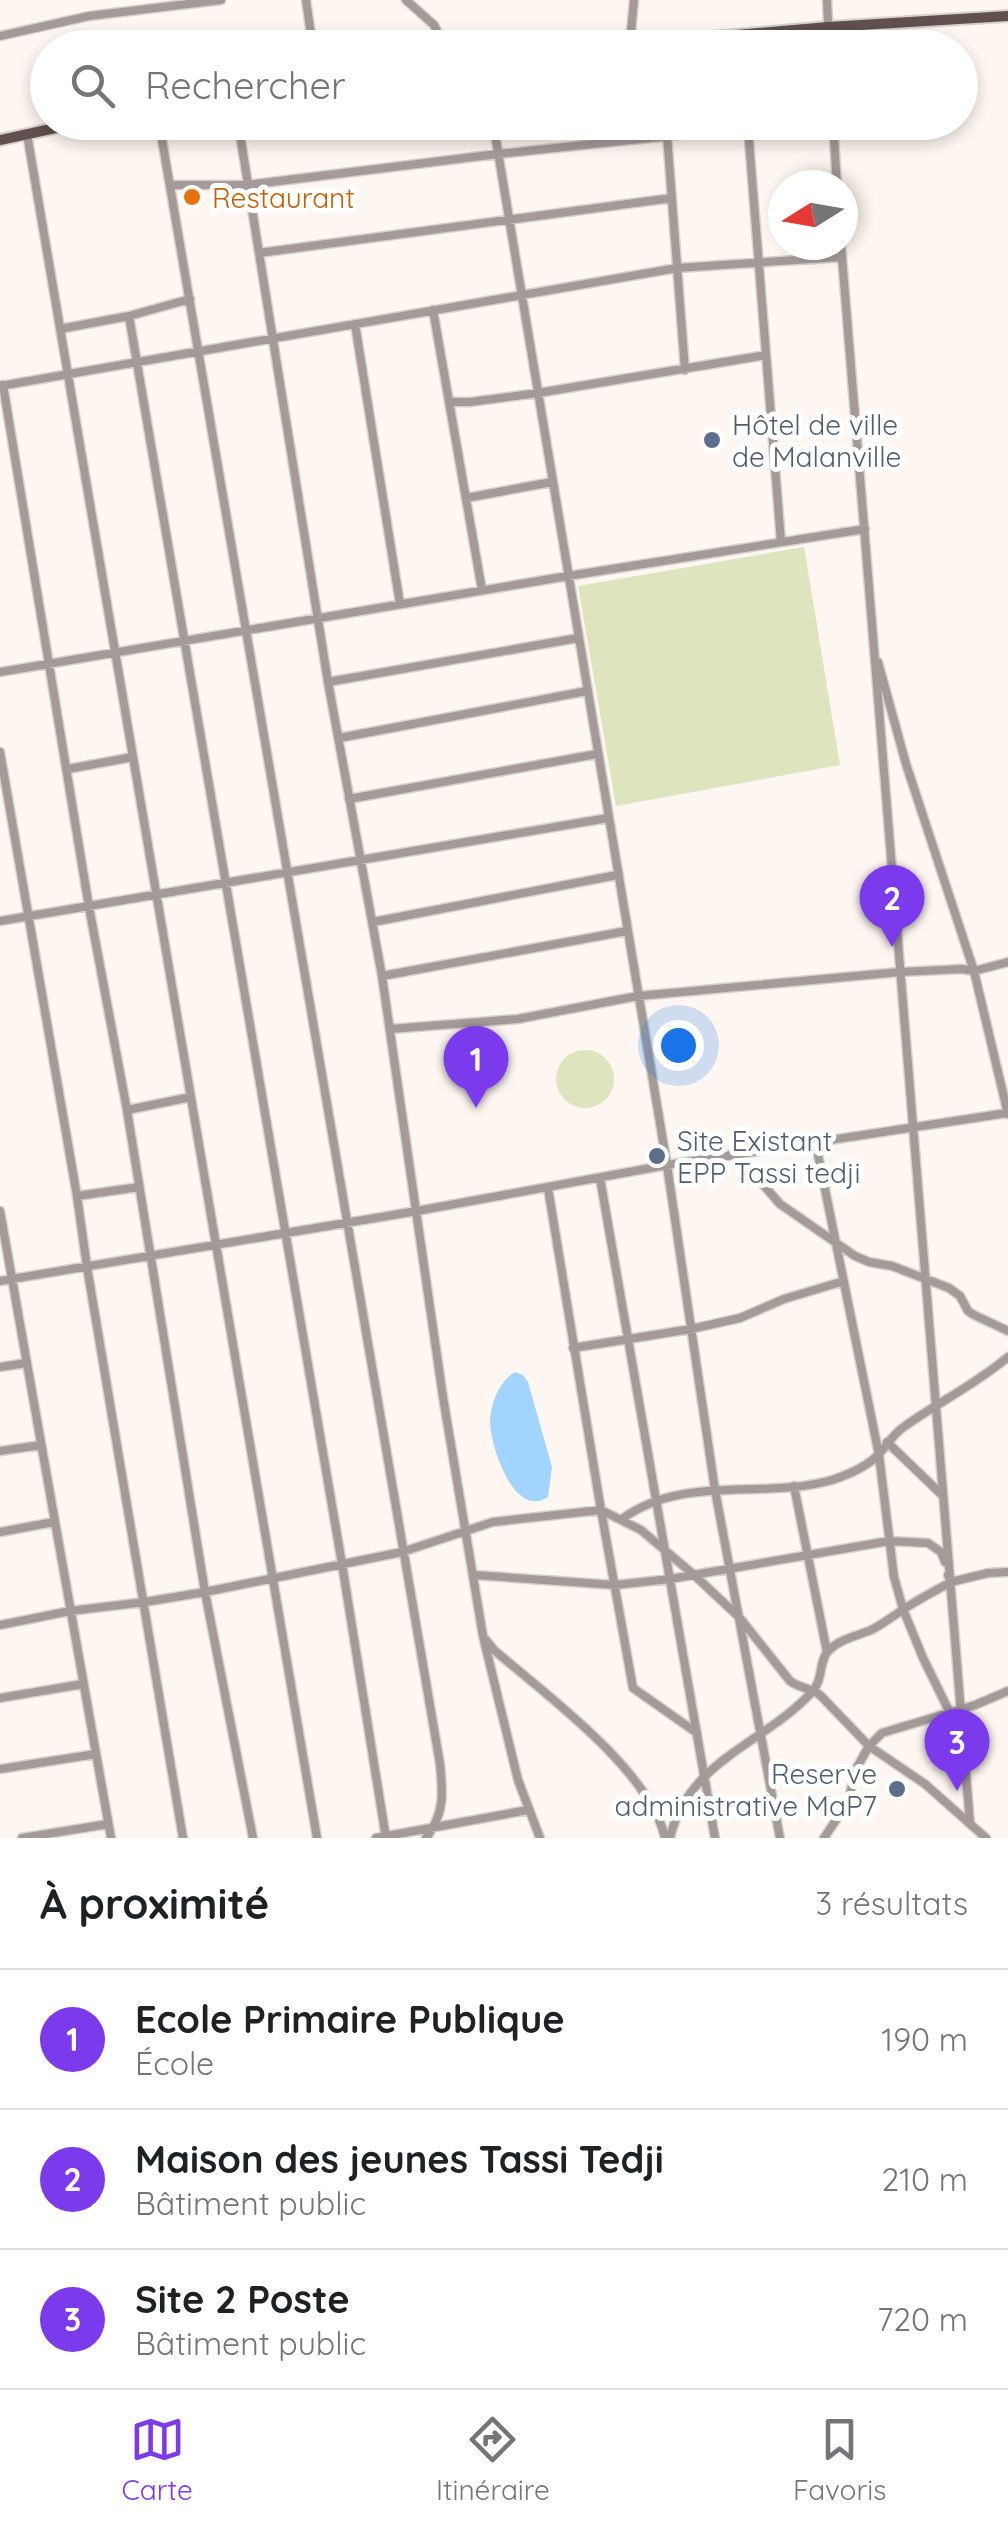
<!DOCTYPE html>
<html lang="fr">
<head>
<meta charset="utf-8">
<style>
	:root { --surface:#fff; --page:#f6f6f6; --text:#202124; --muted:#757577; --line:#e0e0e0; --accent:#7c3aed }
	body { margin:0; font-family:Quicksand,sans-serif; background:var(--page); color:var(--text) }
	.compass { position:absolute; left:768px; top:170px; width:90px; height:90px; border-radius:50%; background:var(--surface); box-shadow:0 5px 15px #0003; rotate:259deg }
	.you { position:absolute; left:678px; top:1045px; width:35px; height:35px; margin:-25px; border:8px solid #fff; border-radius:50%; background:#1a73e8; box-shadow:0 0 0 15px #1a73e833 }
	.badge { display:grid; place-items:center; width:65px; height:65px; border-radius:50%; background:var(--accent); color:#fff; font-size:32px; font-weight:700 }
	.pin { position:absolute; translate:-50% -82px; filter:drop-shadow(0 2px 5px #0008) }
	.pin::after { content:''; position:absolute; top:52px; width:35px; height:30px; background:inherit; clip-path:polygon(0 0,100% 0,50% 100%) }
	.list { margin:0; padding:0; list-style:none }
	h2 { display:flex; justify-content:space-between; align-items:center; height:130px; margin:0; padding:0 40px; font-size:42px }
	h2 small { font-size:32px; font-weight:400; color:var(--muted) }
	.list li { display:grid; grid-template-columns:65px 1fr auto; gap:30px; align-items:center; box-sizing:border-box; height:140px; padding:0 40px; border-top:2px solid var(--line) }
	.list b { display:block; font-size:38px; white-space:nowrap }
	.list p { margin:0; font-size:32px; white-space:nowrap; color:var(--muted) }
	.list em { font-size:32px; font-style:normal; color:var(--muted) }
	.icon { flex:none; width:55px; height:55px; fill:none; stroke:currentColor; stroke-width:2; stroke-linecap:round; stroke-linejoin:round }
	.map { position:relative; flex:none; width:1008px; height:1838px; overflow:hidden }
	.search { position:absolute; background:var(--surface); box-shadow:0 5px 15px #0003; left:30px; right:30px; top:30px; height:110px; display:flex; align-items:center; gap:25px; box-sizing:border-box; padding:0 35px; border-radius:55px; color:var(--muted); font-size:38px }
	.sheet { height:550px; background:var(--surface) }
	nav { display:flex; justify-content:space-around; align-items:center; box-sizing:border-box; height:140px; border-top:2px solid var(--line); background:var(--surface); font-size:28px; color:var(--muted) }
	nav a { display:grid; justify-items:center; gap:5px }
	nav .on { color:var(--accent) }
	.map>svg:first-child { display:block }
</style>
</head>
<body>
<div class="map">
<svg width="1008" height="1838" viewBox="0 0 1008 1838">
	<rect width="100%" height="100%" fill="#fdf6f1"/>
	<path fill="#dee4bd" d="M804,547L840,765L616,806L578,586Z
		M556 1079a29 29 0 1 1 58 0a29 29 0 1 1-58 0Z"/>
	<path fill="#a1d5ff" d="M515,1372L523,1375L528,1382L552,1467L548,1497C542,1500 539,1502 533,1501C508,1499 490,1442 490,1421C491,1403 499,1381 515,1372Z"/>
	<g fill="none" stroke-linecap="round" stroke-linejoin="round">
		<defs>
			<path id="minor" d="M306,0L313,48
				M406,0L434,25L445,48
				M827,0L829,48
				M0,36L89,16L221,0
				M630,43L634,0
				M159,122L440,1764C443,1793 445,1813 426,1838
				M238,122L328,682L382,976L443,1397L483,1636L518,1780L540,1838
				M493,122L667,1165L715,1490L780,1838
				M666,122L685,370
				M833,122L837,185
				M748,128L781,542
				M27,134L317,1838
				M170,185H247L498,154L801,122
				M841,245L970,1823
				M259,253L672,198
				M433,310L482,590
				M129,316L342,1564L386,1838
				M355,324L400,604
				M60,329L129,316L190,299
				M3,385L89,907L127,1110L205,1592L253,1838
				M0,386L677,268L842,257
				M450,402H470L538,393L766,355
				M466,498L552,482
				M878,662L906,764L974,971L1008,1114
				M0,672L568,576L865,529
				M328,682L578,638
				M339,738L587,691
				M0,752L77,1196L87,1267L183,1838
				M68,769L133,757
				M349,799L597,754
				M0,921L608,818
				M373,922L617,875
				M382,976L627,931
				M390,1029L518,1019L638,996L900,972L962,969L974,971L1008,962
				M127,1110L191,1097
				M815,1140L879,1455L894,1577L903,1609L923,1658L950,1713
				M731,1154L758,1179L780,1204L855,1256L869,1262L892,1266L949,1288L960,1296L968,1311L974,1315L1008,1331
				M600,1178L715,1838
				M548,1188L601,1510L633,1688L697,1733
				M77,1196L139,1187
				M0,1211L111,1838
				M0,1281L417,1211L667,1165L1007,1113
				M573,1348L691,1329L740,1318L784,1299L844,1281
				M0,1367L26,1363
				M887,1442L941,1494
				M0,1451L41,1445
				M794,1486L827,1652
				M622,1519C683,1474 763,1500 832,1480C847,1475 868,1466 879,1454C888,1444 893,1434 905,1426C939,1402 976,1384 1008,1357
				M0,1532L54,1522
				M474,1575L615,1585L670,1579L889,1541L928,1543L941,1552L945,1562
				M948,1575L951,1582L988,1573L1008,1572
				M0,1625L70,1611L145,1602L205,1592L402,1552L493,1522L601,1510L641,1530L693,1574L739,1617L790,1681C799,1688 811,1688 820,1695L869,1746L925,1784L986,1838
				M486,1640L494,1650C545,1694 650,1770 665,1838
				M0,1698L83,1684
				M0,1769L96,1754
				M22,1838L108,1824
				M376,1838L528,1810
				M670,1838C688,1760 764,1744 812,1692C824,1679 818,1661 829,1650C840,1639 857,1636 871,1630C883,1624 893,1616 904,1609C919,1599 935,1591 951,1582
				M824,1838L848,1802L856,1769L869,1746L882,1733L975,1705L1008,1691"/>
			<path id="major" d="M587,48L828,27L1008,16
				M0,140L83,122"/>
		</defs>
		<use href="#minor" stroke="#d8d2cd" stroke-width="11"/>
		<use href="#major" stroke="#d8d2cd" stroke-width="14"/>
		<use href="#minor" stroke="#a49b99" stroke-width="8"/>
		<use href="#major" stroke="#60504e" stroke-width="10"/>
	</g>
	<circle fill="#e8710a" stroke="#fff" stroke-width="4" cx="192" cy="197" r="10"/>
	<g fill="#5c6f8a" stroke="#fff" stroke-width="4">
		<circle cx="712" cy="440" r="10"/>
		<circle cx="657" cy="1156" r="10"/>
		<circle cx="897" cy="1789" r="10"/>
	</g>
	<g text-anchor="middle" dominant-baseline="central" stroke-width="10" stroke-linejoin="round" paint-order="stroke">
		<g font-size="28" fill="#c56008" stroke="#fff" text-anchor="start">
			<text x="212" y="197">Restaurant</text>
		</g>
		<g font-size="28" fill="#4e5e75" stroke="#fff" text-anchor="start">
			<text x="732" y="424">Hôtel de ville<tspan x="732" dy="32">de Malanville</tspan></text>
			<text x="677" y="1140">Site Existant<tspan x="677" dy="32">EPP Tassi tedji</tspan></text>
			<text x="877" y="1773" text-anchor="end">Reserve<tspan x="877" dy="32">administrative MaP7</tspan></text>
		</g>
	</g>
</svg>
<svg class="compass" viewBox="-18 -18 36 36"><path d="M0-13l5 13h-10z" fill="#e53935"/><path d="M0 13l5-13h-10z" fill="#757577"/></svg>
<div class="you"></div>
<div class="pin badge" style="left:476px;top:1108px">1</div>
<div class="pin badge" style="left:892px;top:947px">2</div>
<div class="pin badge" style="left:957px;top:1791px">3</div>
<div class="search"><svg class="icon" aria-label="search" viewBox="0 0 24 24"><circle cx="10" cy="10" r="6"/><path d="M15 15l6 6"/></svg>Rechercher</div>
</div>
<section class="sheet">
<h2>À proximité<small>3 résultats</small></h2>
<ul class="list">
<li><span class="badge">1</span><div><b>Ecole Primaire Publique</b><p>École</p></div><em>190 m</em></li>
<li><span class="badge">2</span><div><b>Maison des jeunes Tassi Tedji</b><p>Bâtiment public</p></div><em>210 m</em></li>
<li><span class="badge">3</span><div><b>Site 2 Poste</b><p>Bâtiment public</p></div><em>720 m</em></li>
</ul>
</section>
<nav>
<a class="on"><svg class="icon" aria-label="map" viewBox="0 0 24 24"><path d="M3 6l6-2 6 2 6-2v14l-6 2-6-2-6 2zM9 4v14M15 6v14"/></svg>Carte</a>
<a><svg class="icon" aria-label="directions" viewBox="0 0 24 24"><path d="M12 3l9 9-9 9-9-9zM9 14v-3h6M13 9l2 2-2 2"/></svg>Itinéraire</a>
<a><svg class="icon" aria-label="saved" viewBox="0 0 24 24"><path d="M7 4h10v16l-5-4-5 4z"/></svg>Favoris</a>
</nav>
</body>
</html>
